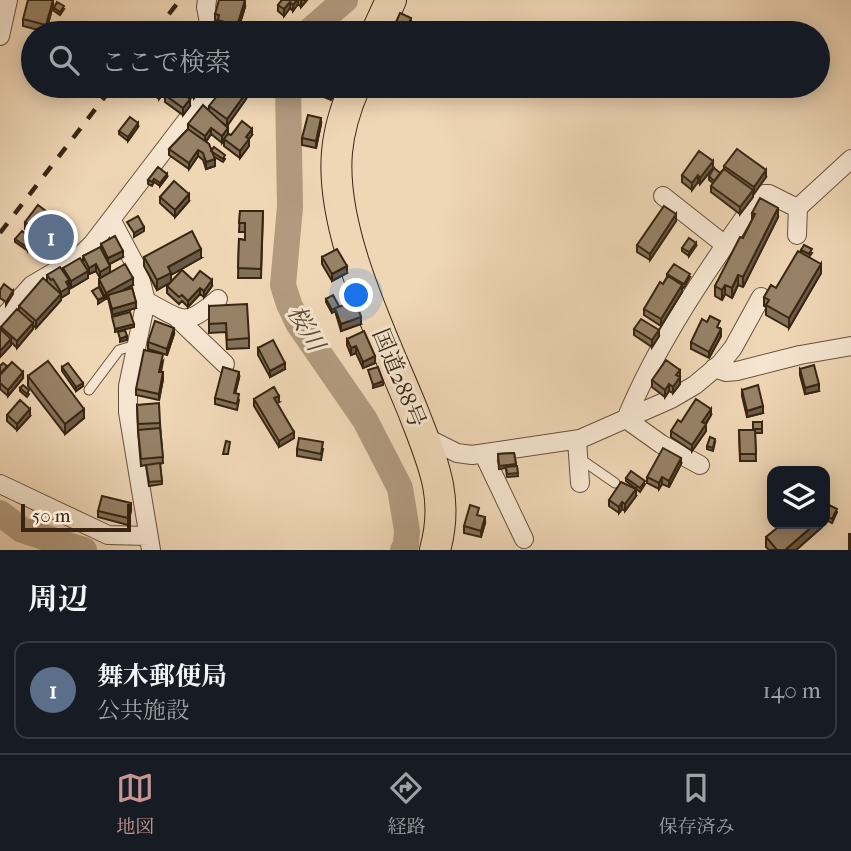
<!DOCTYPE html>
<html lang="ja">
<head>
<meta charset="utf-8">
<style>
	:root { --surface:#171b24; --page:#20242c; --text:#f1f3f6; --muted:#9ea1a6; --line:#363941; --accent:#c59692 }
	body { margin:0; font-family:"IM FELL French Canon","Noto Serif JP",serif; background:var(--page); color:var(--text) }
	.controls { position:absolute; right:21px; bottom:21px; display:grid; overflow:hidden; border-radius:14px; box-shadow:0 4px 18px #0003 }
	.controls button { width:63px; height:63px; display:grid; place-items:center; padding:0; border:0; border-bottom:2px solid var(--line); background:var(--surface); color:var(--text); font:35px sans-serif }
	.scale { position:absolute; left:21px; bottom:18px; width:110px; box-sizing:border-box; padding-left:7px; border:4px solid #382613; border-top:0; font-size:19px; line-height:24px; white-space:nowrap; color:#382613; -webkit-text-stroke:5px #f5e4cf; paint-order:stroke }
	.you { position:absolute; left:357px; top:296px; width:24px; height:24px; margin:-18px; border:5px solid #fff; border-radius:50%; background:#1a73e8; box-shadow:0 0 0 10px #1a73e833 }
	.badge { display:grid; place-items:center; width:46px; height:46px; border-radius:50%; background:var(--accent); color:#fff; font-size:23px; font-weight:700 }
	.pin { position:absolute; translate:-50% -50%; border:4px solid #fff; box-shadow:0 2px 7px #0006 }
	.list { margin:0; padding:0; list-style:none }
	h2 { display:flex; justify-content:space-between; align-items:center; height:91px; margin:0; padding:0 28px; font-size:30px }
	h2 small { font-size:23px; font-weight:400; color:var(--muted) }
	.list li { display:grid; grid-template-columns:46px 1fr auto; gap:21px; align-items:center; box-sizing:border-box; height:98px; margin:0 14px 14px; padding:0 14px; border:2px solid var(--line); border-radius:14px }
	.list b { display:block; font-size:26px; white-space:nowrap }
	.list p { margin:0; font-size:23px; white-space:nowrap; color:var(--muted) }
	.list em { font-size:23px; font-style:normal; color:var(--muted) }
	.icon { flex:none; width:38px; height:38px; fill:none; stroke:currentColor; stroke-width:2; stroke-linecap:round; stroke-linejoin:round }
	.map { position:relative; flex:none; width:851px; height:550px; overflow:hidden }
	.search { position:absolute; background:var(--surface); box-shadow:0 4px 18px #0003; left:21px; right:21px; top:21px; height:77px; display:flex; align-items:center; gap:18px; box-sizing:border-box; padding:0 24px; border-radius:38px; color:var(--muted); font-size:26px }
	.sheet { height:203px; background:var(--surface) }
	nav { display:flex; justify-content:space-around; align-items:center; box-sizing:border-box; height:98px; border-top:2px solid var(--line); background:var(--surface); font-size:19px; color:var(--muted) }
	nav a { display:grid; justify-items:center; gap:4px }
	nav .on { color:var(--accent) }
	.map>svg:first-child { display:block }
</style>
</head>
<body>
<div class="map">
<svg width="851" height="550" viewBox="0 0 851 550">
	<rect width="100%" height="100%" fill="#efd6b5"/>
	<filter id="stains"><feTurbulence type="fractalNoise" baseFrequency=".00286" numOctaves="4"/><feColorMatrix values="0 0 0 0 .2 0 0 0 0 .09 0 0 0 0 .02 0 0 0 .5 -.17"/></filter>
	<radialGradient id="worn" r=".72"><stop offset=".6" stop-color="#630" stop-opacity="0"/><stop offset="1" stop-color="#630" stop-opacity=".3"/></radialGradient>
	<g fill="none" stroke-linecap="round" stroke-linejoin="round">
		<path stroke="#b19a7e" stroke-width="26" d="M307,33L345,0
			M288,86L290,207L283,285L289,304L298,323L365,420L400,488L407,531L406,545L403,550
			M0,513L22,530L84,550"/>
		<defs>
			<path id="service" d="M89,390L119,350L136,345
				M579,458L615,483"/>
			<path id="minor" d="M207,0L206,7L211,33
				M0,36L8,0
				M663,196L725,245
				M112,221L138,270L146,301L128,386V412L151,550
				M797,235L798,206
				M146,301C184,321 184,328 218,299
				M175,316L225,364
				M0,321L32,285L78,258L93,243L213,86
				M714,368L726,372L737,371L800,355L851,346
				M423,436L457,453L472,455L580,439L671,399L695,385L720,364L733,348L761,297
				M577,440L580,483
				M484,455L524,539
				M700,465L661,444L626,419C659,339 708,269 758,198L764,194H769L795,207L801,205L851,159
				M0,484L108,535L148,536"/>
			<path id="trunk" d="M376,33L391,0
				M355,86C346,107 339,129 337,152C330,232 383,337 413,411C432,461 450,496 435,550"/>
		</defs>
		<use href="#service" stroke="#66523c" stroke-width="11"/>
		<use href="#minor" stroke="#66523c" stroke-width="20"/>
		<use href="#trunk" stroke="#382613" stroke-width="32"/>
		<use href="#service" stroke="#f5e4cf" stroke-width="9"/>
		<use href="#minor" stroke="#f5e4cf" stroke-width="18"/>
		<use href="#trunk" stroke="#efd6b5" stroke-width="30"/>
		<path stroke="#382613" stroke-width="4.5" stroke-dasharray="12 12" stroke-linecap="butt" d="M154,33L180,0
			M0,233L113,86"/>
	</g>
	<path fill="#827059" stroke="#382613" stroke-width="2" d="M282,0H307L301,7L298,4L293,11L290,8L284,16L278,11V5Z
		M53,5L46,32L23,26V19Z
		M245,7L237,33L218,26V21L215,20V14Z
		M54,8L64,9L60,15L54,11Z
		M145,86L166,90L159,99L145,89Z
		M312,86H337L331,100L312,92Z
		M183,87L201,89L194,98L183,90Z
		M165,95L190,106L183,115L165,102Z
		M246,99L227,126L221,122L228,134L231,135H252L249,139V146L240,158L224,146V141L222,143L211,134L206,142L212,150L225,159L223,162L213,156L215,166L206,169L203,160L198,156L189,169L169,155V149L188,129V124L209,111V106Z
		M321,124L316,148L302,145V138Z
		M138,127L128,141L119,134V131Z
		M724,166L766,177L753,193V197L740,214L711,192V186L713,183L709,180V176L720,173L724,169Z
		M713,168L700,184L698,182L692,190L682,182V175Z
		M167,177L160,186L154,182L152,186L148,184V180Z
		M160,197L189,201L175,217L160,203Z
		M240,211H263L261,278H238L239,239L245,240V232H239Z
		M752,213L778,217L743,287L738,285L732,298L725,294L722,300L715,296V286L752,220Z
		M676,221L650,260L637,252V245Z
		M25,222L67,234L54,251L25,229Z
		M15,239L34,243L28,251L15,242Z
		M101,244L123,257L109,264L110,273L133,285L120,292L136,308L112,315L108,298L106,299L99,285V279L100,278L96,271L89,274L88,273V278L71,288L69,284V293L61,298V297V300L36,328L33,325V329L17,348L11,342V345L0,357V329L1,330V327L19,310V306L47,282V275L63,271V268L83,262V256L101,249Z
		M696,246L689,256L682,251V248Z
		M801,250L812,253L809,257L821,273L789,328L766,315V307L764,306V297L776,288L801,252Z
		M144,257L201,258L171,275V282L193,280L212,286L204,297L200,294L188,307L182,301L179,304L167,293V286L171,282L157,290L144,266Z
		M322,257L347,273L332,281L322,264Z
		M667,274L690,277L684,288L682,286V292L661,326L644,315V309L663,284L667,277Z
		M326,299L339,306L361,324L341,331L335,311L332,313L326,302Z
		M209,306L249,338V348L227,349L226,332L209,333Z
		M720,328L721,336L709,358L691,349V342Z
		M634,329L659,336L652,347L634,335Z
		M174,334L167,355L148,349V342Z
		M347,339L375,363L363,368L356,353L351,355L347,345Z
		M258,348L285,369L270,377L258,355Z
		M163,361L161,372L163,379L159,400L136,395V389Z
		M0,366L23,378L8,396L0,389Z
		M62,367L83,386L76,391L62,371Z
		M800,369L819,391L805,394L800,375Z
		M680,370V384L673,393L669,391L665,397L652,387V380Z
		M28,376L84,418L65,434L28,386Z
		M239,378L235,393L239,400L237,410L215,404V398Z
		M20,388L29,394L27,397L20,391Z
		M742,390L763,413L747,417L742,396Z
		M254,399L279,402L277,403L294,438L279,447L254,406Z
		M137,405L160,423L163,463L160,464L162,484L149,486L146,465L141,466L138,431Z
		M7,415L30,416L17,430L7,421Z
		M711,415L706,424V431L692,451L671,437V431L681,422Z
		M762,422V433H755L756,461H740L739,430H753Z
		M715,442L713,451L707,449V446Z
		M297,449H323L321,460L297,456Z
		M514,453L518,476L507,477L506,468L499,469L498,454Z
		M681,464L669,487L662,484L659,489L647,483V477Z
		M626,478L645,484L640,492L626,481Z
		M636,496L625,511L622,509L619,513L609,506V500Z
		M825,503L837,512L832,523L825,519Z
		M131,510L128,525L98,517V511Z
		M485,523L481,537L464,533V526Z
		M822,524V527L796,550H769L766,547V537Z"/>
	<path fill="#6a5b48" stroke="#382613" stroke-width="2" d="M53,0V5L46,32V25Z
		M245,0V7L237,33V26Z
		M297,0H298V4L293,11V5Z
		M301,0H307L301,7Z
		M290,2V8L284,16V9Z
		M411,18V24L408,33H405Z
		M201,86V89L194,98V95Z
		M334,86H337L331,100V93Z
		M166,87V90L159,99V96Z
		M246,93V99L227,126V119Z
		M190,99V106L183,115V108Z
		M321,118V124L316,148V141Z
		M138,123V127L128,141V137Z
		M211,128V134L205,143V136Z
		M228,128V135L222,143V136Z
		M252,129V135L249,139V146L240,158V151L246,137Z
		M198,150V156L189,169V163Z
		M215,159V166L206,169V162Z
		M713,161V168L700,184V178Z
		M766,170V177L754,194V187Z
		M167,174V177L160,186V183Z
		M698,175V182L692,190V183Z
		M753,190V197L740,214V207Z
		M189,194V201L175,217V210Z
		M778,208V217L743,287V277Z
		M676,214V221L650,260V254Z
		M67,227V234L54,251V245Z
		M144,227V231L134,237V233Z
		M34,240V243L28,251V248Z
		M696,243V246L689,256V252Z
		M201,249V258L171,275V282L157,290V280L168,267Z
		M123,251V257L108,265V258Z
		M96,264V271L89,274V268Z
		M821,264V273L789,328V318Z
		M110,266V273L100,278V272Z
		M347,266V273L332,281V274Z
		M88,271V278L71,288V281Z
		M738,275V285L732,298V288Z
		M133,278V285L109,298L108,295V298L106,299V293Z
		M69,280V293L61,298V292L66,282Z
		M212,280V286L204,297V291Z
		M682,285V292L661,326V319Z
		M725,285V294L722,300V290Z
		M200,288V294L188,307V301Z
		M13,291V294L6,305V302Z
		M61,294V300L36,328V321Z
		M104,297V300L98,304V300Z
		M136,302V308L112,315V309Z
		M361,317V324L341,331V324Z
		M33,323V329L17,348V341Z
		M134,324V327L115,332V329Z
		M174,328V334L167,355V349Z
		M721,329V336L709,358V352Z
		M659,330V336L652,347V340Z
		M127,336V340L120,342V339Z
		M11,339V345L0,357V351Z
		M356,346V353L351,355V348Z
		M375,356V363L363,368V362Z
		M285,363V369L270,377V371Z
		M23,372V378L8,396V390Z
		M163,372V379L159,400V394Z
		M239,372V378L234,399V393Z
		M680,377V384L673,393V387Z
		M383,381V385L373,388V385Z
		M83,383V386L76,391V387Z
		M669,384V391L665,397V390Z
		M819,384V391L805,394V388Z
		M279,396V402L274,405V398Z
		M763,406V413L747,417V411Z
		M30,409V416L17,430V424Z
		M84,409V418L65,434V424Z
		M711,409V415L702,429V422Z
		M706,424V431L692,451V445Z
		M294,432V438L279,447V441Z
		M681,458V464L669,487V481Z
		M662,477V484L659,489V483Z
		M636,489V496L625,511V504Z
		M622,502V509L619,513V507Z
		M131,503V510L128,525V518Z
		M485,517V523L481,537V531Z
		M815,524H822V527L796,550H785Z"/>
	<path fill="#978267" stroke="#382613" stroke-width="2" d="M28,0H53L46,25L23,19Z
		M219,0H245L237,26L218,20L219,15L215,14Z
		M282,0H297L293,5L290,2L284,9L278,5Z
		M57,2L64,6L60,12L54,8Z
		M400,13L411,18L405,33H397L392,31Z
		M223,28L235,33H223Z
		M146,86H165L166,87L159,96Z
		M172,86L190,99L183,108L165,95Z
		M184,86H201L194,95L183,87Z
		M225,86H237L246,93L227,119L209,106Z
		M313,86H334L331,93Z
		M203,105L228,128L222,136L211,128L205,136L188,124Z
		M308,115L321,118L316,141L302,138Z
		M130,117L138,123L128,137L119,131Z
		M242,121L252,129L246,137L249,139L240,151L224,139L228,134L231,135Z
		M188,129L209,144L215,159L206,162L203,153L198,150L189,163L169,149Z
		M214,147L225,155L223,159L211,151Z
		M737,149L766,170L754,187L724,166Z
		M699,151L713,161L700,178L698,175L692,183L682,175Z
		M158,167L167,174L160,183L154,179L152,182L148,180Z
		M714,168L720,173L714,181L709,176Z
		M724,169L753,190L740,207L711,186Z
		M174,181L189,194L175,210L160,197Z
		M760,198L778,208L743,277L738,275L732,288L725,285L722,290L715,286L740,237L743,238L755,214L752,213Z
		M38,205L67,227L54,245L25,222Z
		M664,206L676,214L650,254L637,245Z
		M240,211H263L261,269L238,268L239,239L245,240V223H239Z
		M138,216L144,227L134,233L127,222Z
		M22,231L34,240L28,248L15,239Z
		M192,231L201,249L168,267L171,273L157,280L144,257Z
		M115,236L123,251L108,258L101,244Z
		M689,238L696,243L689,252L682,248Z
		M804,245L812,249L809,254L801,250Z
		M100,247L110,266L100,272L96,264L89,268L83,256Z
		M337,249L347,266L332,274L322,257Z
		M798,251L821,264L789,318L766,305L769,300L764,297L771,285L776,288Z
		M80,258L88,271L71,281L63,268Z
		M125,264L133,278L106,293L99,279Z
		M674,264L690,274L684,284L667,274Z
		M60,267L69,280L66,282L69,287L61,292L53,279L51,280L47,275Z
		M182,270L193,280L200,271L212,280L204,291L200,288L188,301L182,295L179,297L167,286Z
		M668,276L682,285L661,319L644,309L660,282L663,284Z
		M43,278L61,294L36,321L19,306Z
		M4,284L13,291L6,302L0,298V290Z
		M99,287L104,297L98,300L92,291Z
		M132,288L136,302L112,309L108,295Z
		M333,295L339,306L332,310L326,299Z
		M356,301L361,317L341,324L335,308Z
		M247,304L249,338L227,340L226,323L209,324V306Z
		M17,309L33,323L17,341L1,327Z
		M130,312L134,324L115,329L112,317Z
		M710,316L720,321L717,327L721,329L709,352L691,342L702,319L707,322Z
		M641,319L659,330L652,340L634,329Z
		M155,321L174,328L167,349L148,342Z
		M0,329L11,339L0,351Z
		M125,330L127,336L120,339L118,332Z
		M364,331L375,356L363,362L356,346L351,348L347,339Z
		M273,340L285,363L270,371L258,348Z
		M144,350L163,354L159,372H163L159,394L136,389Z
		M666,360L680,370L676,375L680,377L673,387L669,384L665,390L652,380Z
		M48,361L84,409L65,424L28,376Z
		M12,362L23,372L8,390L0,383V375Z
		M3,363L7,366L0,374V366Z
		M68,363L83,383L76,387L62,367Z
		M814,365L819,384L805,388L800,369Z
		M223,367L239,372L234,393L239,394L237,404L215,398Z
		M378,367L383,381L373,385L368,370Z
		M23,385L29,390L27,394L20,388Z
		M758,385L763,406L747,411L742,390Z
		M274,387L279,396L274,398L294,432L279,441L254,399Z
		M696,399L711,409L702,422L706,424L692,445L671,431L678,420L681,422Z
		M20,400L30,409L17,424L7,415Z
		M159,403L160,423L138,424L137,405Z
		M753,422H762V429H753Z
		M160,428L163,457L141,459L138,430Z
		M739,430H755L756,454H740Z
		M710,437L715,439L713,448L707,446Z
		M299,438L323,442L321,454L297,449Z
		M226,441L230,442L228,454H223Z
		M663,448L681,458L669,481L662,477L659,483L647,477Z
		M514,453L516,464L499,466L498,454Z
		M160,463L162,481L149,482L146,465Z
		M517,466L518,473L507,474L506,467Z
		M631,471L645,481L640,488L626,478Z
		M621,482L636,489L625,504L622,502L619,507L609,500Z
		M102,496L131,503L128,518L98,511Z
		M825,503L837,509L832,519L825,516Z
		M470,505L479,508L477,515L485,517L481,531L464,526Z
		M782,524H815L785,550H777L766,537Z
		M849,534H851V550H849Z"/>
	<g text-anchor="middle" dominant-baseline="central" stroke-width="6" stroke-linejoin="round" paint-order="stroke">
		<g font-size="23" fill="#382613" stroke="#f5e4cf">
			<text transform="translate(399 378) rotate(68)">国道288号</text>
		</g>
		<g font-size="24" font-style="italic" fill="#5c4933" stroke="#f5e4cf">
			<text transform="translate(306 328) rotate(60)">桜川</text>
		</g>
	</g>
	<rect width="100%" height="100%" filter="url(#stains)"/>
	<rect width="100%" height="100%" fill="url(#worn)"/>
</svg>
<div class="controls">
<button><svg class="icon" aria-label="layers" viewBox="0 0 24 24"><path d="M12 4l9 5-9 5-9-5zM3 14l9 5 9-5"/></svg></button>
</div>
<div class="scale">50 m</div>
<div class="you"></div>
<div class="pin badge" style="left:51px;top:237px;background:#5c6f8a">1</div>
<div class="search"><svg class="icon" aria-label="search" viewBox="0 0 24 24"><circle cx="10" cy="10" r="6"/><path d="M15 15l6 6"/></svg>ここで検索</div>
</div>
<section class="sheet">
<h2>周辺<small></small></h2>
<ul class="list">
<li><span class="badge" style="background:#5c6f8a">1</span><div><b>舞木郵便局</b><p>公共施設</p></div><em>140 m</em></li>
</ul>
</section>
<nav>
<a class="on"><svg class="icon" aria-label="map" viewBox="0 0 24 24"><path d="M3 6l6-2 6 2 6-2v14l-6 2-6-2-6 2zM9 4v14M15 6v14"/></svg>地図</a>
<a><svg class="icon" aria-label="directions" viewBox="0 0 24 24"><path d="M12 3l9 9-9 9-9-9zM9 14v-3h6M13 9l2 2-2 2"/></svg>経路</a>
<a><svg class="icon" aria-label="saved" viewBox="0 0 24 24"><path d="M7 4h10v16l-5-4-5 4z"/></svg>保存済み</a>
</nav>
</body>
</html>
